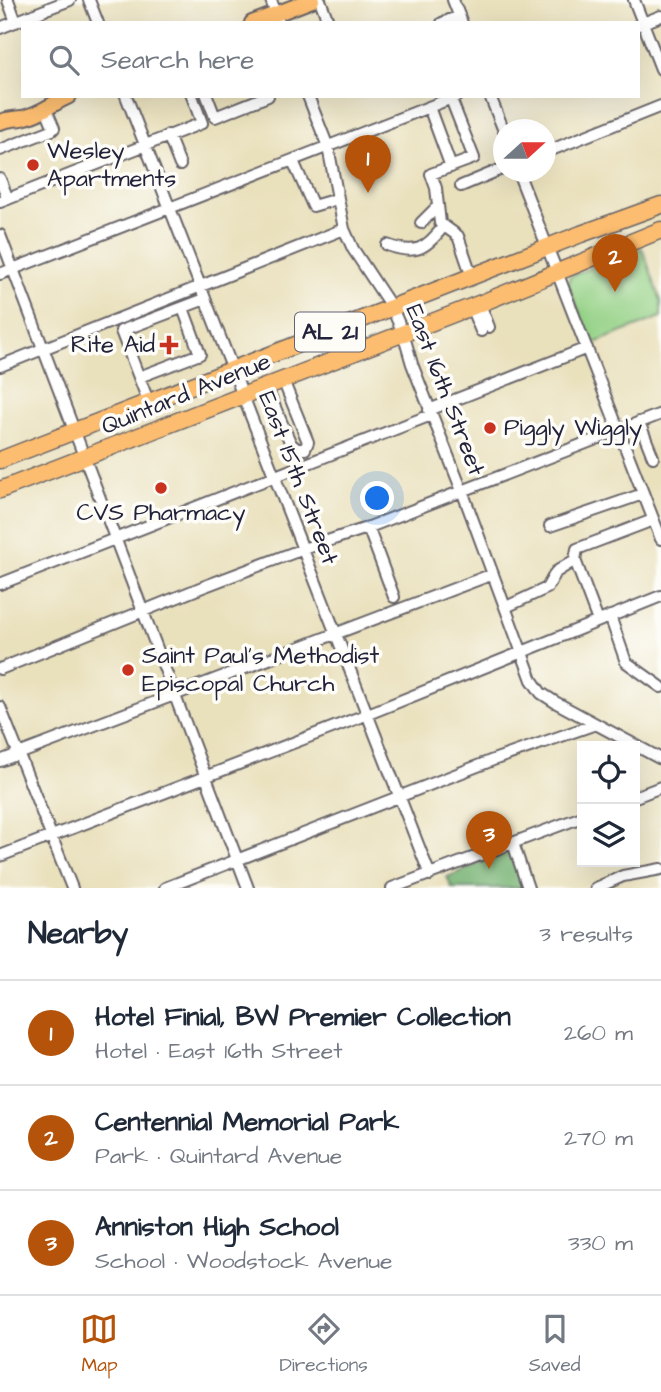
<!DOCTYPE html>
<html lang="en">
<head>
<meta charset="utf-8">
<style>
	:root { --surface:#fff; --page:#f2f2f3; --text:#1f2937; --muted:#747a83; --line:#e0e1e3; --accent:#b45309 }
	body { margin:0; font-family:"Architects Daughter",sans-serif; background:var(--page); color:var(--text) }
	.controls { position:absolute; right:21px; bottom:21px; display:grid; overflow:hidden; border-radius:0px; box-shadow:0 7px 28px #0002 }
	.controls button { width:63px; height:63px; display:grid; place-items:center; padding:0; border:0; border-bottom:2px solid var(--line); background:var(--surface); color:var(--text); font:35px sans-serif }
	.compass { position:absolute; left:493px; top:119px; width:63px; height:63px; border-radius:50%; background:var(--surface); box-shadow:0 7px 28px #0002; rotate:69deg }
	.you { position:absolute; left:378px; top:499px; width:24px; height:24px; margin:-18px; border:5px solid #fff; border-radius:50%; background:#1a73e8; box-shadow:0 0 0 10px #1a73e833 }
	.badge { display:grid; place-items:center; width:46px; height:46px; border-radius:50%; background:var(--accent); color:#fff; font-size:23px; font-weight:700 }
	.pin { position:absolute; translate:-50% -58px; filter:drop-shadow(0 2px 4px #0008) }
	.pin::after { content:''; position:absolute; top:37px; width:24px; height:21px; background:inherit; clip-path:polygon(0 0,100% 0,50% 100%) }
	.list { margin:0; padding:0; list-style:none }
	h2 { display:flex; justify-content:space-between; align-items:center; height:91px; margin:0; padding:0 28px; font-size:30px }
	h2 small { font-size:23px; font-weight:400; color:var(--muted) }
	.list li { display:grid; grid-template-columns:46px 1fr auto; gap:21px; align-items:center; box-sizing:border-box; height:105px; padding:0 28px; border-top:2px solid var(--line) }
	.list b { display:block; font-size:26px; white-space:nowrap }
	.list p { margin:0; font-size:23px; white-space:nowrap; color:var(--muted) }
	.list em { font-size:23px; font-style:normal; color:var(--muted) }
	.icon { flex:none; width:38px; height:38px; fill:none; stroke:currentColor; stroke-width:2; stroke-linecap:round; stroke-linejoin:round }
	.map { position:relative; flex:none; width:661px; height:888px; overflow:hidden }
	.search { position:absolute; background:var(--surface); box-shadow:0 7px 28px #0002; left:21px; right:21px; top:21px; height:77px; display:flex; align-items:center; gap:18px; box-sizing:border-box; padding:0 24px; border-radius:0px; color:var(--muted); font-size:26px }
	.sheet { height:406px; background:var(--surface) }
	nav { display:flex; justify-content:space-around; align-items:center; box-sizing:border-box; height:98px; border-top:2px solid var(--line); background:var(--surface); font-size:19px; color:var(--muted) }
	nav a { display:grid; justify-items:center; gap:4px }
	nav .on { color:var(--accent) }
	.map>svg:first-child { display:block }
</style>
</head>
<body>
<div class="map">
<svg width="661" height="888" viewBox="0 0 661 888">
	<rect width="100%" height="100%" fill="#fdfcf7"/>
	<filter id="ink" filterUnits="userSpaceOnUse"><feTurbulence type="fractalNoise" baseFrequency=".0143" numOctaves="2"/><feDisplacementMap in="SourceGraphic" scale="14" xChannelSelector="R" yChannelSelector="G"/><feConvolveMatrix kernelMatrix="1 2 1 2 8 2 1 2 1" color-interpolation-filters="sRGB"/></filter>
	<filter id="wash" filterUnits="userSpaceOnUse"><feTurbulence type="fractalNoise" baseFrequency=".00686" numOctaves="4" result="noise"/><feDisplacementMap in="SourceGraphic" scale="28" xChannelSelector="R" yChannelSelector="G"/><feGaussianBlur stdDeviation="1.57" result="paint"/><feColorMatrix in="noise" values="0 0 0 0 0 0 0 0 0 0 0 0 0 0 0 0 0 1.4 0 .05"/><feComposite in="paint" operator="in"/></filter>
	<g filter="url(#wash)">
		<rect width="100%" height="100%" fill="#e9e0bc"/>
		<path fill="#94d186" stroke="#5b7a60" stroke-width="2" d="M642,248L661,301V317L592,344L568,284L570,276Z"/>
		<path fill="#77b373" stroke="#4c6a57" stroke-width="2" d="M509,851L524,888H452L447,877Z"/>
	</g>
	<g filter="url(#ink)">
		<g fill="none" stroke-linecap="round" stroke-linejoin="round">
			<defs>
				<path id="minor" d="M8,0L16,22
					M89,0L98,23
					M271,0L279,23
					M320,0L328,21
					M453,0L462,23
					M634,0L661,69
					M49,8L70,0
					M442,23L459,16
					M638,25L661,16
					M0,28L45,10
					M126,96L430,875
					M207,96L215,117L268,96
					M308,96L328,147L344,229L353,249L392,308L403,333L412,364L464,496L532,680L541,693L555,702L661,759
					M490,96L504,131
					M451,99L474,158L431,174L436,188L440,223L458,236L472,277
					M429,107L451,167
					M168,135L180,165
					M0,150L52,130L54,128L46,109
					M546,152L661,106
					M293,161L313,206L337,199
					M518,172L661,539
					M0,179L8,199
					M461,186L504,168
					M0,202L202,123L192,96
					M421,223L438,206
					M0,235L248,888
					M387,245C415,255 425,250 443,227
					M0,274L457,96
					M480,304L489,327
					M471,307L481,331
					M0,366L344,229
					M139,377L200,354L183,308
					M266,387L291,444L297,449H305L308,442L283,380
					M149,403L121,331L205,299
					M429,410L587,348
					M639,422L653,457
					M550,526L643,494
					M368,527L394,597
					M0,584L431,415
					M506,607L547,588L556,572L575,560
					M610,616L626,662L661,687
					M598,621L575,560L577,549L653,520
					M0,669L200,588L303,549L364,529L661,414
					M0,707L72,888
					M0,761L493,574
					M635,797L661,787
					M513,843L528,888
					M0,856L368,714L661,596
					M165,888L493,760L596,724
					M392,888L582,817
					M596,888L623,876L661,869"/>
				<path id="major" d="M252,23L312,0
					M0,122C8,119 14,119 22,118C39,115 53,103 69,96"/>
				<path id="highway" d="M0,460L581,234L661,205
					M0,490L489,300L661,230"/>
			</defs>
			<use href="#minor" stroke="#686468" stroke-width="14"/>
			<use href="#major" stroke="#686468" stroke-width="18"/>
			<use href="#highway" stroke="#686468" stroke-width="19"/>
			<use href="#minor" stroke="#fff" stroke-width="10"/>
			<use href="#major" stroke="#fcbd6f" stroke-width="14"/>
			<use href="#highway" stroke="#fcbd6f" stroke-width="16"/>
		</g>
	</g>
	<g fill="#c8321e" stroke="#fdfcf7" stroke-width="2.5">
		<circle cx="33" cy="165" r="7"/>
		<path d="M165.5 334.5h7v7h7v7h-7v7h-7v-7h-7v-7h7z"/>
		<circle cx="490" cy="428" r="7"/>
		<circle cx="161" cy="488" r="7"/>
		<circle cx="128" cy="670" r="7"/>
	</g>
	<g text-anchor="middle" dominant-baseline="central" stroke-width="7" stroke-linejoin="round" paint-order="stroke">
		<rect fill="#fdfcf7" stroke="#646373" stroke-width="2" x="295" y="312.5" width="70" height="39" rx="5"/>
		<g font-size="23" font-weight="bold" fill="#22223b">
			<text x="330" y="332">AL 21</text>
		</g>
		<g font-size="24" fill="#22223b" stroke="#fdfcf7" text-anchor="start">
			<text x="47" y="151">Wesley<tspan x="47" dy="28">Apartments</tspan></text>
			<text x="155" y="345" text-anchor="end">Rite Aid</text>
			<text x="504" y="428">Piggly Wiggly</text>
			<text x="161" y="513" text-anchor="middle">CVS Pharmacy</text>
			<text x="142" y="656">Saint Paul's Methodist<tspan x="142" dy="28">Episcopal Church</tspan></text>
		</g>
		<g font-size="24" fill="#22223b" stroke="#fdfcf7">
			<text transform="translate(445 390) rotate(69)">East 16th Street</text>
			<text transform="translate(186 394) rotate(-22)">Quintard Avenue</text>
			<text transform="translate(298 478) rotate(69)">East 15th Street</text>
		</g>
	</g>
</svg>
<div class="controls">
<button><svg class="icon" aria-label="locate" viewBox="0 0 24 24"><circle cx="12" cy="12" r="6"/><path d="M12 2v4M12 18v4M2 12h4M18 12h4"/></svg></button>
<button><svg class="icon" aria-label="layers" viewBox="0 0 24 24"><path d="M12 4l9 5-9 5-9-5zM3 14l9 5 9-5"/></svg></button>
</div>
<svg class="compass" viewBox="-18 -18 36 36"><path d="M0-13l5 13h-10z" fill="#e53935"/><path d="M0 13l5-13h-10z" fill="#747a83"/></svg>
<div class="you"></div>
<div class="pin badge" style="left:368px;top:193px">1</div>
<div class="pin badge" style="left:615px;top:292px">2</div>
<div class="pin badge" style="left:489px;top:869px">3</div>
<div class="search"><svg class="icon" aria-label="search" viewBox="0 0 24 24"><circle cx="10" cy="10" r="6"/><path d="M15 15l6 6"/></svg>Search here</div>
</div>
<section class="sheet">
<h2>Nearby<small>3 results</small></h2>
<ul class="list">
<li><span class="badge">1</span><div><b>Hotel Finial, BW Premier Collection</b><p>Hotel · East 16th Street</p></div><em>260 m</em></li>
<li><span class="badge">2</span><div><b>Centennial Memorial Park</b><p>Park · Quintard Avenue</p></div><em>270 m</em></li>
<li><span class="badge">3</span><div><b>Anniston High School</b><p>School · Woodstock Avenue</p></div><em>330 m</em></li>
</ul>
</section>
<nav>
<a class="on"><svg class="icon" aria-label="map" viewBox="0 0 24 24"><path d="M3 6l6-2 6 2 6-2v14l-6 2-6-2-6 2zM9 4v14M15 6v14"/></svg>Map</a>
<a><svg class="icon" aria-label="directions" viewBox="0 0 24 24"><path d="M12 3l9 9-9 9-9-9zM9 14v-3h6M13 9l2 2-2 2"/></svg>Directions</a>
<a><svg class="icon" aria-label="saved" viewBox="0 0 24 24"><path d="M7 4h10v16l-5-4-5 4z"/></svg>Saved</a>
</nav>
</body>
</html>
